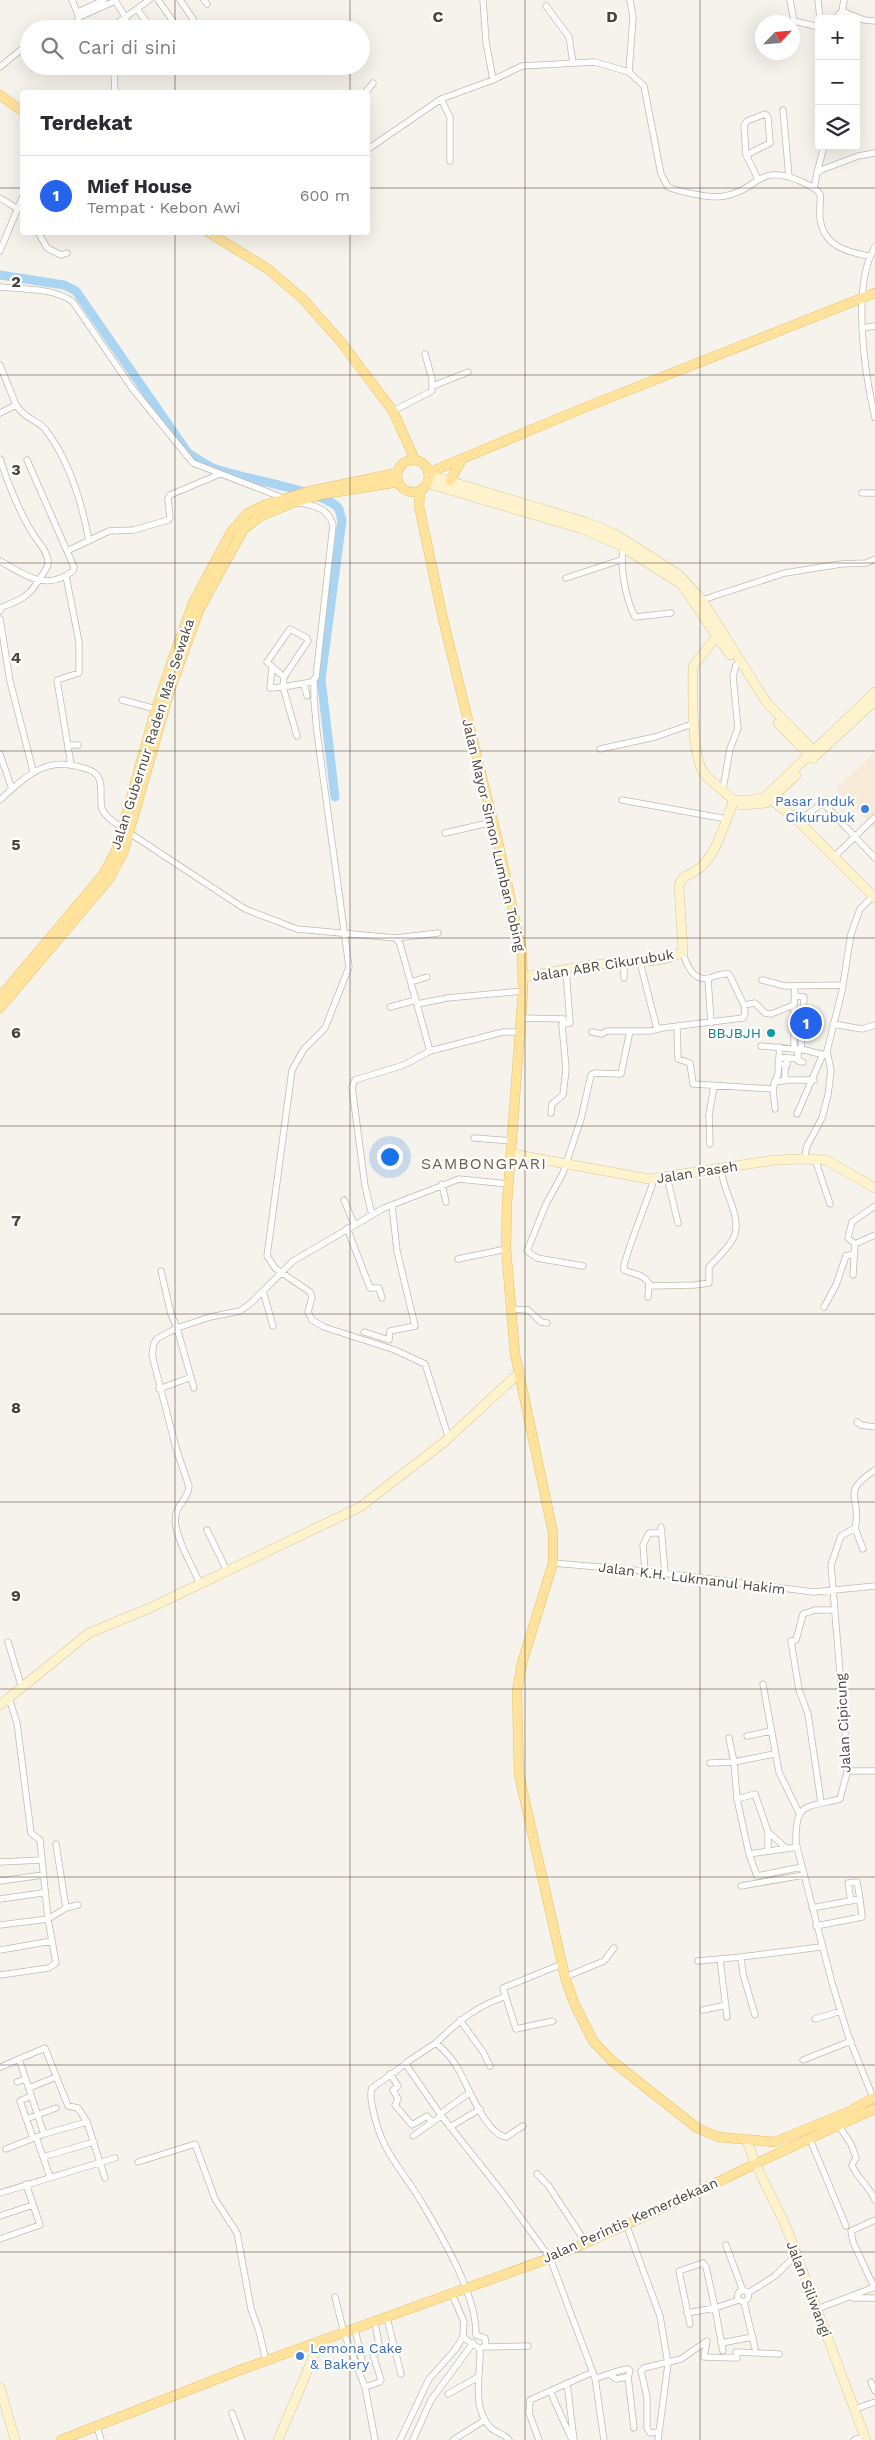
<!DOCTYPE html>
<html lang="id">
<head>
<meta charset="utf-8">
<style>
	:root { --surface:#fff; --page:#f2f2f3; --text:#2b2b33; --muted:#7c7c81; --line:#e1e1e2; --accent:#2563eb }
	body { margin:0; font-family:"Work Sans",sans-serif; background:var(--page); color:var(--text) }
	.controls { position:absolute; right:15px; top:15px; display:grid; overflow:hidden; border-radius:5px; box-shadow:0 5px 20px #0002 }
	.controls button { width:45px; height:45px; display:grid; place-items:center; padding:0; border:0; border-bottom:1px solid var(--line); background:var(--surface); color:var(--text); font:25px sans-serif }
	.compass { position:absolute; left:755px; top:15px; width:45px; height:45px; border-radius:50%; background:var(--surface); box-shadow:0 5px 20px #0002; rotate:64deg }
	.you { position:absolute; left:389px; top:1156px; width:18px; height:18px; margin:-12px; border:4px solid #fff; border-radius:50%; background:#1a73e8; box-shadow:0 0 0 8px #1a73e833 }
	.badge { display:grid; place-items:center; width:32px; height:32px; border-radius:50%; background:var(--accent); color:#fff; font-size:16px; font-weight:700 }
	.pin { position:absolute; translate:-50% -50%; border:2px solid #fff; box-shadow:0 1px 5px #0006 }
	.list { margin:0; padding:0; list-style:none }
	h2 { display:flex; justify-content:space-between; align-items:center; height:65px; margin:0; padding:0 20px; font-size:21px }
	h2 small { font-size:16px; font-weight:400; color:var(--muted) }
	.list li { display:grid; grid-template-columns:32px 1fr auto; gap:15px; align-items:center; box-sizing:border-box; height:80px; padding:0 20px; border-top:1px solid var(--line) }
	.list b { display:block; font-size:19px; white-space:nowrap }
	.list p { margin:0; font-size:16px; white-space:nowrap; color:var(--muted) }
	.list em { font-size:16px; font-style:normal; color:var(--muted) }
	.icon { flex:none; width:28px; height:28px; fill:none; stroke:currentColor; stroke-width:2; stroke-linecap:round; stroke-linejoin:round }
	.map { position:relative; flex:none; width:875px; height:2440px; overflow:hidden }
	.search { position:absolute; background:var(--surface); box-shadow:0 5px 20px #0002; left:20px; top:20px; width:350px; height:55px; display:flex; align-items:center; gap:12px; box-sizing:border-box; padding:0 18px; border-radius:28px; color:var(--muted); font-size:19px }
	.panel { position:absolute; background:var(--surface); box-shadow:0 5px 20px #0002; left:20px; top:90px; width:350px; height:145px; border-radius:5px }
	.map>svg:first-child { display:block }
</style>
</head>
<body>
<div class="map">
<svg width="875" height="2440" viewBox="0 0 875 2440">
	<rect width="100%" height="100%" fill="#f6f3ec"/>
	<path fill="#f7ead8" d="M875,752V829L836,789Z"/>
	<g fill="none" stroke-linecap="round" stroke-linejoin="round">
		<path stroke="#a9d4f2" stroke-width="9" d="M0,275L64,285L76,291L188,453C196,458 203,463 211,467C235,478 326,490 339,509C340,512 341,517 342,520L321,679L335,797"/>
		<defs>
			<path id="street" d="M72,0L79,17L75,27
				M158,0L175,24
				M180,0L193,19
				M204,0L207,4
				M483,0L486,42L493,80
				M790,0L794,21L819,27
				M818,0L820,19
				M546,6L569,37L573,63
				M137,9L152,29
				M842,11L864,20L875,21
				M78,12L104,0
				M79,17L113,2H116L126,18
				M835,19L842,11L844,0
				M123,20L130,29
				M64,29L77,28
				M109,29L149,0
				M112,66L114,72L115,92
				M0,67L29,43
				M629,72L633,17L630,0
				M366,92L373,83
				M441,99L450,117V161
				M783,110L789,177
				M368,149L441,99L493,80L522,66L595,62L629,72L644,86L661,174L668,187C681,192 711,199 725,196C760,189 757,163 800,181C808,185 815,187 820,194C821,202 819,210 820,218C823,246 847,252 869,256
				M746,155L770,143L768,117L765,114L747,121L744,125L746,155L758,179
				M817,173L824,146
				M814,188L817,173L821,170L858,156L875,153
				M0,198L18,209
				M38,232L47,248L61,255L67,253
				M875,247C851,286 865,375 875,418
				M0,251L22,198
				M0,287C22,289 55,288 73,302L132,388L193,463L286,499
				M863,328L875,326
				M0,365L16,405L0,413
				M433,386L468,372
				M16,405C26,420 36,419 45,429C69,460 82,503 89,541
				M393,411L432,391V379L425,354
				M0,459C9,486 19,513 35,537C40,544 49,554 48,564C47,569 43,574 40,578C30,596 21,600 2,607L0,611
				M27,460L67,551L109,531L134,530L168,520L170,518L168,499L170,495L220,474
				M862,493H875
				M623,547C620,568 625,597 635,617L671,613
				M0,561C25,575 45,592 73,571L74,567L67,551
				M66,576L79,642V673L57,680L71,765
				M566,578L621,560
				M702,600L785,573L841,564L866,563L875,559
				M0,619L10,681L33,771
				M272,667L270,688L283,687L284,677L267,662L290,629L307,638L308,641L284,677
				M314,681V700L317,732L349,967L325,1028L304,1049L292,1070L267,1256L275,1268L310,1292L312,1297L308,1312L312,1320L324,1327L395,1350L425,1364L449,1439
				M304,684L307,696
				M122,700L156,709
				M297,736L283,687L312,682L316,677L333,525C329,509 314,505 299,503
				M69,745H78
				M600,749L655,737L695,723
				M0,754L12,789
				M723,789L730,749L738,728L733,676L736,665
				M0,800C23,779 42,758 76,766C83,768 92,769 97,775C104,784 99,799 102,809C105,817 115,823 121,827
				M622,800L727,819
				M798,821L823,803L875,858
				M128,832L245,909L297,929L396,938L400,944L430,1051
				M445,833L493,822
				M835,856L874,818
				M396,938L438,933
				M640,962L657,1029
				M624,978V962
				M708,979L711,1023
				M762,980L785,986L842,985
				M411,982L427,977
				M794,996L804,997L801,1049
				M447,998L523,991
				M417,1004L443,999
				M744,1005L755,1003L765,1013L771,1014L794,1005L795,986
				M794,1005V1048
				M390,1007L416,1000
				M521,1018L564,1019L562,1025L566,1069L563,1095L552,1104L551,1113
				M564,1024L570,1023L566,970
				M833,1024L862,1029L875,1025
				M677,1026L678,1059L690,1063L693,1084L773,1089
				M592,1032L602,1034L607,1031H650L662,1028L743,1018L745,1014L744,1005L729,974C722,973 716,976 709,978C694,982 686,965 683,952
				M761,1046L805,1050L828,1056
				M780,1047L779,1057L798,1059
				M798,1049V1061L803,1062
				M778,1064L787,1065V1058
				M785,1065V1080
				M774,1083L778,1074L779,1057
				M775,1109L773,1089L775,1082L790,1080H814
				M797,1114L823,1054
				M474,1138L513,1141
				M710,1144L709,1115L714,1086
				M804,1159L807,1146L822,1118L828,1095L831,1071L827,1051L842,991L851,934L860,909L873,896
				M815,1159L830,1204
				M667,1177L678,1223
				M442,1184L446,1202
				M344,1200L354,1224
				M372,1215L365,1186L352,1087L355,1080L404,1065L430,1051L503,1032H520
				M347,1228L370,1288H379L382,1298
				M855,1244L848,1238L852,1222L875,1206
				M458,1259L506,1249
				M583,1266L537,1258L527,1251L546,1204L563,1173L581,1119L591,1075L595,1073L621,1074L630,1031
				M161,1271L171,1314L177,1328L194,1388
				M853,1275L855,1244L875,1235
				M649,1286L695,1285L709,1283V1267C734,1240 745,1235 728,1195C725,1186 721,1177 722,1168
				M263,1291L273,1326
				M648,1297L649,1283C642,1273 634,1275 624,1270V1265C632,1236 645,1208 654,1179
				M824,1307L836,1285L846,1256L854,1254
				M511,1309L528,1310L541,1322L547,1323
				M364,1332L389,1340L390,1331L415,1326L397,1251L392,1205
				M159,1389L189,1378
				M857,1422L861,1425L875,1427
				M661,1527L665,1573
				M855,1528L863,1549
				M207,1530L227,1571
				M553,1563L645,1571L814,1592L875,1586
				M645,1571L643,1545L649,1533H662
				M200,1584C193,1567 171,1531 176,1514C179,1503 189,1497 189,1486L176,1448L152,1355L154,1343L158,1338L177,1328L210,1317L240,1311L251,1303L293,1261L384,1208L459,1179L509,1184
				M8,1642L22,1688
				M763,1684L779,1772L799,1813
				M9,1698L17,1723L31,1833L40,1840L48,1919L66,1908L78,1905
				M747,1736L771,1731
				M710,1763L734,1762L729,1738
				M847,1771H875
				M737,1799L734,1762L774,1754
				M821,1802L808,1714L799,1690L791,1641L796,1640L803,1614L815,1610H834
				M768,1832V1850
				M56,1844L66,1908
				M786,1848L768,1832L755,1794L737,1799L749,1854L797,1847
				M749,1854L757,1876L802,1867
				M0,1862L42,1860
				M0,1881L43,1875
				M741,1886L804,1875
				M0,1899L42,1893L45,1895
				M851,1901L848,1883L857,1882L860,1899
				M812,1908L860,1899L862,1917L816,1926
				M0,1925L48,1919L56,1963L49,1968L0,1975
				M0,1950L52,1941
				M698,1961L720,1959
				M565,1977L604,1961L614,1948
				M703,2010L726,2005
				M755,2015L743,1974L741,1957L821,1947
				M727,2017L720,1959L741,1957
				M815,2019L841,2011
				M460,2020L483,2052L490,2066
				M553,2021L516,2029L503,1988L562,1964
				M436,2043C457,2022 477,2006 504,1997
				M803,2060L851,2041
				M407,2063L372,2088C369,2095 372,2103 373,2110C382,2152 398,2164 419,2198C440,2233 477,2294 476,2335L485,2338L486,2347
				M1,2067L19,2059
				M390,2074L398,2086L393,2090L398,2099L395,2105L412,2125L427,2116L432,2122
				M17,2082L26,2079
				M29,2088L56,2077
				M31,2096L20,2101L33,2138
				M874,2100L849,2038L832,1983L796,1843C795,1801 806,1808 840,1799L848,1769L831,1565L841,1536L855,1528C863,1495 838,1495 875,1470
				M440,2114L469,2093
				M26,2119L56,2108
				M523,2126L506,2137C485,2134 467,2083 457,2067C452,2058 444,2050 436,2043L407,2062V2066L440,2114L502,2192L550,2258L595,2378L604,2440
				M839,2126L851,2144L856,2158L852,2165C856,2177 870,2187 875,2200
				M450,2127L480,2109
				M44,2134L19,2059L45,2048L68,2106L78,2108L87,2122L105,2178
				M413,2136L441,2116
				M36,2137L50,2177
				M810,2139L846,2226
				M6,2149L44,2134L87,2122
				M43,2157L94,2142
				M138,2162L195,2144L215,2199L237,2233L251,2309L259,2331L266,2361
				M537,2174L548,2185L586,2243
				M0,2193L115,2158
				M0,2216L33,2205
				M626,2224L660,2316L668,2364L658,2440
				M0,2239L40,2225L26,2184
				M726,2245L743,2291
				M874,2287L853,2242L851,2231L875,2220
				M737.5 2296a5.5 5.5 0 1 1 11 0a5.5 5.5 0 1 1-11 0Z
				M748,2293L775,2276L796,2255
				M335,2297L344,2333L365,2387L375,2440
				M853,2298H875
				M744,2302L755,2348
				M817,2309L875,2287
				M687,2313L715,2308L706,2267L703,2263L679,2271L690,2324
				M387,2318L401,2374
				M355,2329L363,2365L359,2371
				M463,2337L480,2349C481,2373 471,2407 490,2427C495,2433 504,2433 509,2440
				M721,2343L753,2337
				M483,2347L528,2346
				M723,2351L715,2308L739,2300
				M628,2377L634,2428
				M595,2378C607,2376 616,2370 628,2369L630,2371L628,2377L616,2379L611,2375
				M871,2382L875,2391
				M567,2383L574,2440
				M365,2387L380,2382L381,2380L373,2355L380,2350L375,2323
				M550,2391L572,2440
				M448,2394L478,2377
				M855,2409L875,2402
				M232,2413L242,2440
				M97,2427L101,2440
				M657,2432L650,2433L647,2428V2397L641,2371L644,2368L681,2359L707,2341L704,2357L737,2358L736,2352L779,2354
				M400,2440L429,2379L455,2350L463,2337L464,2322L452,2294
				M413,2440L431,2400L473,2343
				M453,2440L485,2420
				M539,2440L529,2413L530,2400L593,2372
				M854,2440L865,2436"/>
			<path id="secondary" d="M429,475L586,522L615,534L678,574L702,600L767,703L817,754
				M427,483L582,529L619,545L681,584L730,655
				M778,723L813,759
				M814,757L875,701
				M733,800H752L765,797L875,692
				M772,800L798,821L875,898
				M741,805L766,803L796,775
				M524,977C547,973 570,968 594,965C623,960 656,966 683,952L679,886C682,874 692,875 701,867C717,852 724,825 732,805L733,800C724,790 708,781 702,770C691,749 693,691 693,666L717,636
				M513,1154L649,1179L775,1160L801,1159L826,1160L875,1188
				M0,1705L89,1633L150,1608L360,1507L443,1443L519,1373
				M747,2141L755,2163L785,2224L866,2440
				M0,2387L15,2440
				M278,2440L320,2341"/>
			<path id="primary" d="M0,95L22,111
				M208,232L268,269L303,299L341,342L393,411L415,460
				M397 476a16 16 0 1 1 32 0a16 16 0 1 1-32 0Z
				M428,473L586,407L875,293
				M450,481L461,461
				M420,490L419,506L443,619L499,846L522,951L523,991L507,1203L506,1249L515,1354L553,1533V1563L522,1663L517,1691L519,1775L565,1977L574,2003L593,2041L611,2060L697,2128L718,2137L775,2142L848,2112L875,2097
				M0,997L103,875L116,851L154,715L173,658L193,603L231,532L247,514L264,505L310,491L397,473
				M0,1008L109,879L123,853L170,690L199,610L243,530L259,517L292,503L324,494L398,482
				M61,2440L240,2370L550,2258C660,2213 766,2156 875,2109"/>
		</defs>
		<use href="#street" stroke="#c2bbae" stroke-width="7"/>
		<use href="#secondary" stroke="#d6c79b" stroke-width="10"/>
		<use href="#primary" stroke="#e6c16a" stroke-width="10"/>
		<use href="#street" stroke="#fff" stroke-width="5.5"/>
		<use href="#secondary" stroke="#fff3cd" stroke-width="9"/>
		<use href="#primary" stroke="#ffe39c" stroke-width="9"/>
	</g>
	<path fill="none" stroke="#4b4439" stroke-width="1" stroke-opacity="0.55" d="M175,0V29M350,0V29M525,0V2440M700,0V2440M175,66V92M350,66V92M0,188H22M368,188H875M175,232V2440M350,232V2440M0,375H875M0,563H875M0,751H875M0,938H875M0,1126H875M0,1314H875M0,1502H875M0,1689H875M0,1877H875M0,2065H875M0,2252H875"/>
	<g fill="#3f7fe0" stroke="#fff" stroke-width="2">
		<circle cx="865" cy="809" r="5"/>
		<circle cx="300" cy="2356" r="5"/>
	</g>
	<circle fill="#0f9aa8" stroke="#fff" stroke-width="2" cx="771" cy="1033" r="5"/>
	<g text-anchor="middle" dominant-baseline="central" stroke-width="4.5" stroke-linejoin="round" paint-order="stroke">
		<g font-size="14" fill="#4b4439" stroke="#fff">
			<text transform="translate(152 734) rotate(-72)">Jalan Gubernur Raden Mas Sewaka</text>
			<text transform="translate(494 835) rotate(77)">Jalan Mayor Simon Lumban Tobing</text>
			<text transform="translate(603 965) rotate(-9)">Jalan ABR Cikurubuk</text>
			<text transform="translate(697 1172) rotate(-9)">Jalan Paseh</text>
			<text transform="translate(692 1578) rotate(7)">Jalan K.H. Lukmanul Hakim</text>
			<text transform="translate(843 1723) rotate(-93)">Jalan Cipicung</text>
			<text transform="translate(630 2220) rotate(-24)">Jalan Perintis Kemerdekaan</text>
			<text transform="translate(809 2289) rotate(69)">Jalan Siliwangi</text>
		</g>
		<g font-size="14" fill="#366cbe" stroke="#fff" text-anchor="end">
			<text x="855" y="801">Pasar Induk<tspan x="855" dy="16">Cikurubuk</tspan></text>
			<text x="310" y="2348" text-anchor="start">Lemona Cake<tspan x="310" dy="16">&amp; Bakery</tspan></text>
		</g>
		<g font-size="14" fill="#0d838f" stroke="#fff" text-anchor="end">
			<text x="761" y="1033">BBJBJH</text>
		</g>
		<g font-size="16" letter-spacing="1" fill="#6e6250" stroke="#fff">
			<text x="484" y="1163">SAMBONGPARI</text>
		</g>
	</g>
	<g font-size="16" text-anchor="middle" font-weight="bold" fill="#4b4439" stroke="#fff" stroke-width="4.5" stroke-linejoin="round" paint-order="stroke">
		<text x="438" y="22">C</text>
		<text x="612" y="22">D</text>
		<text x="16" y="287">2</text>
		<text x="16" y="475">3</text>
		<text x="16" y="663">4</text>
		<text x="16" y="850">5</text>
		<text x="16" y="1038">6</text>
		<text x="16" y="1226">7</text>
		<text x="16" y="1413">8</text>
		<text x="16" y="1601">9</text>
	</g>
</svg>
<div class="controls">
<button>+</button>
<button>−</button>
<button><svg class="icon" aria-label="layers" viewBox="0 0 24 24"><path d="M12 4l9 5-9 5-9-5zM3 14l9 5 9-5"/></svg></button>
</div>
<svg class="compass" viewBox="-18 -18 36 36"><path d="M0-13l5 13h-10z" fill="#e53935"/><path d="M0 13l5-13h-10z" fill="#7c7c81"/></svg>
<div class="you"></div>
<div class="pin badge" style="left:806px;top:1023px">1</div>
<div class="search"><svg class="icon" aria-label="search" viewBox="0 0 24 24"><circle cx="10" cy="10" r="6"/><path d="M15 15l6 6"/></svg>Cari di sini</div>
<section class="panel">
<h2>Terdekat<small></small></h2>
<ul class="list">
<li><span class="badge">1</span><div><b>Mief House</b><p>Tempat · Kebon Awi</p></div><em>600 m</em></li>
</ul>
</section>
</div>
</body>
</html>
